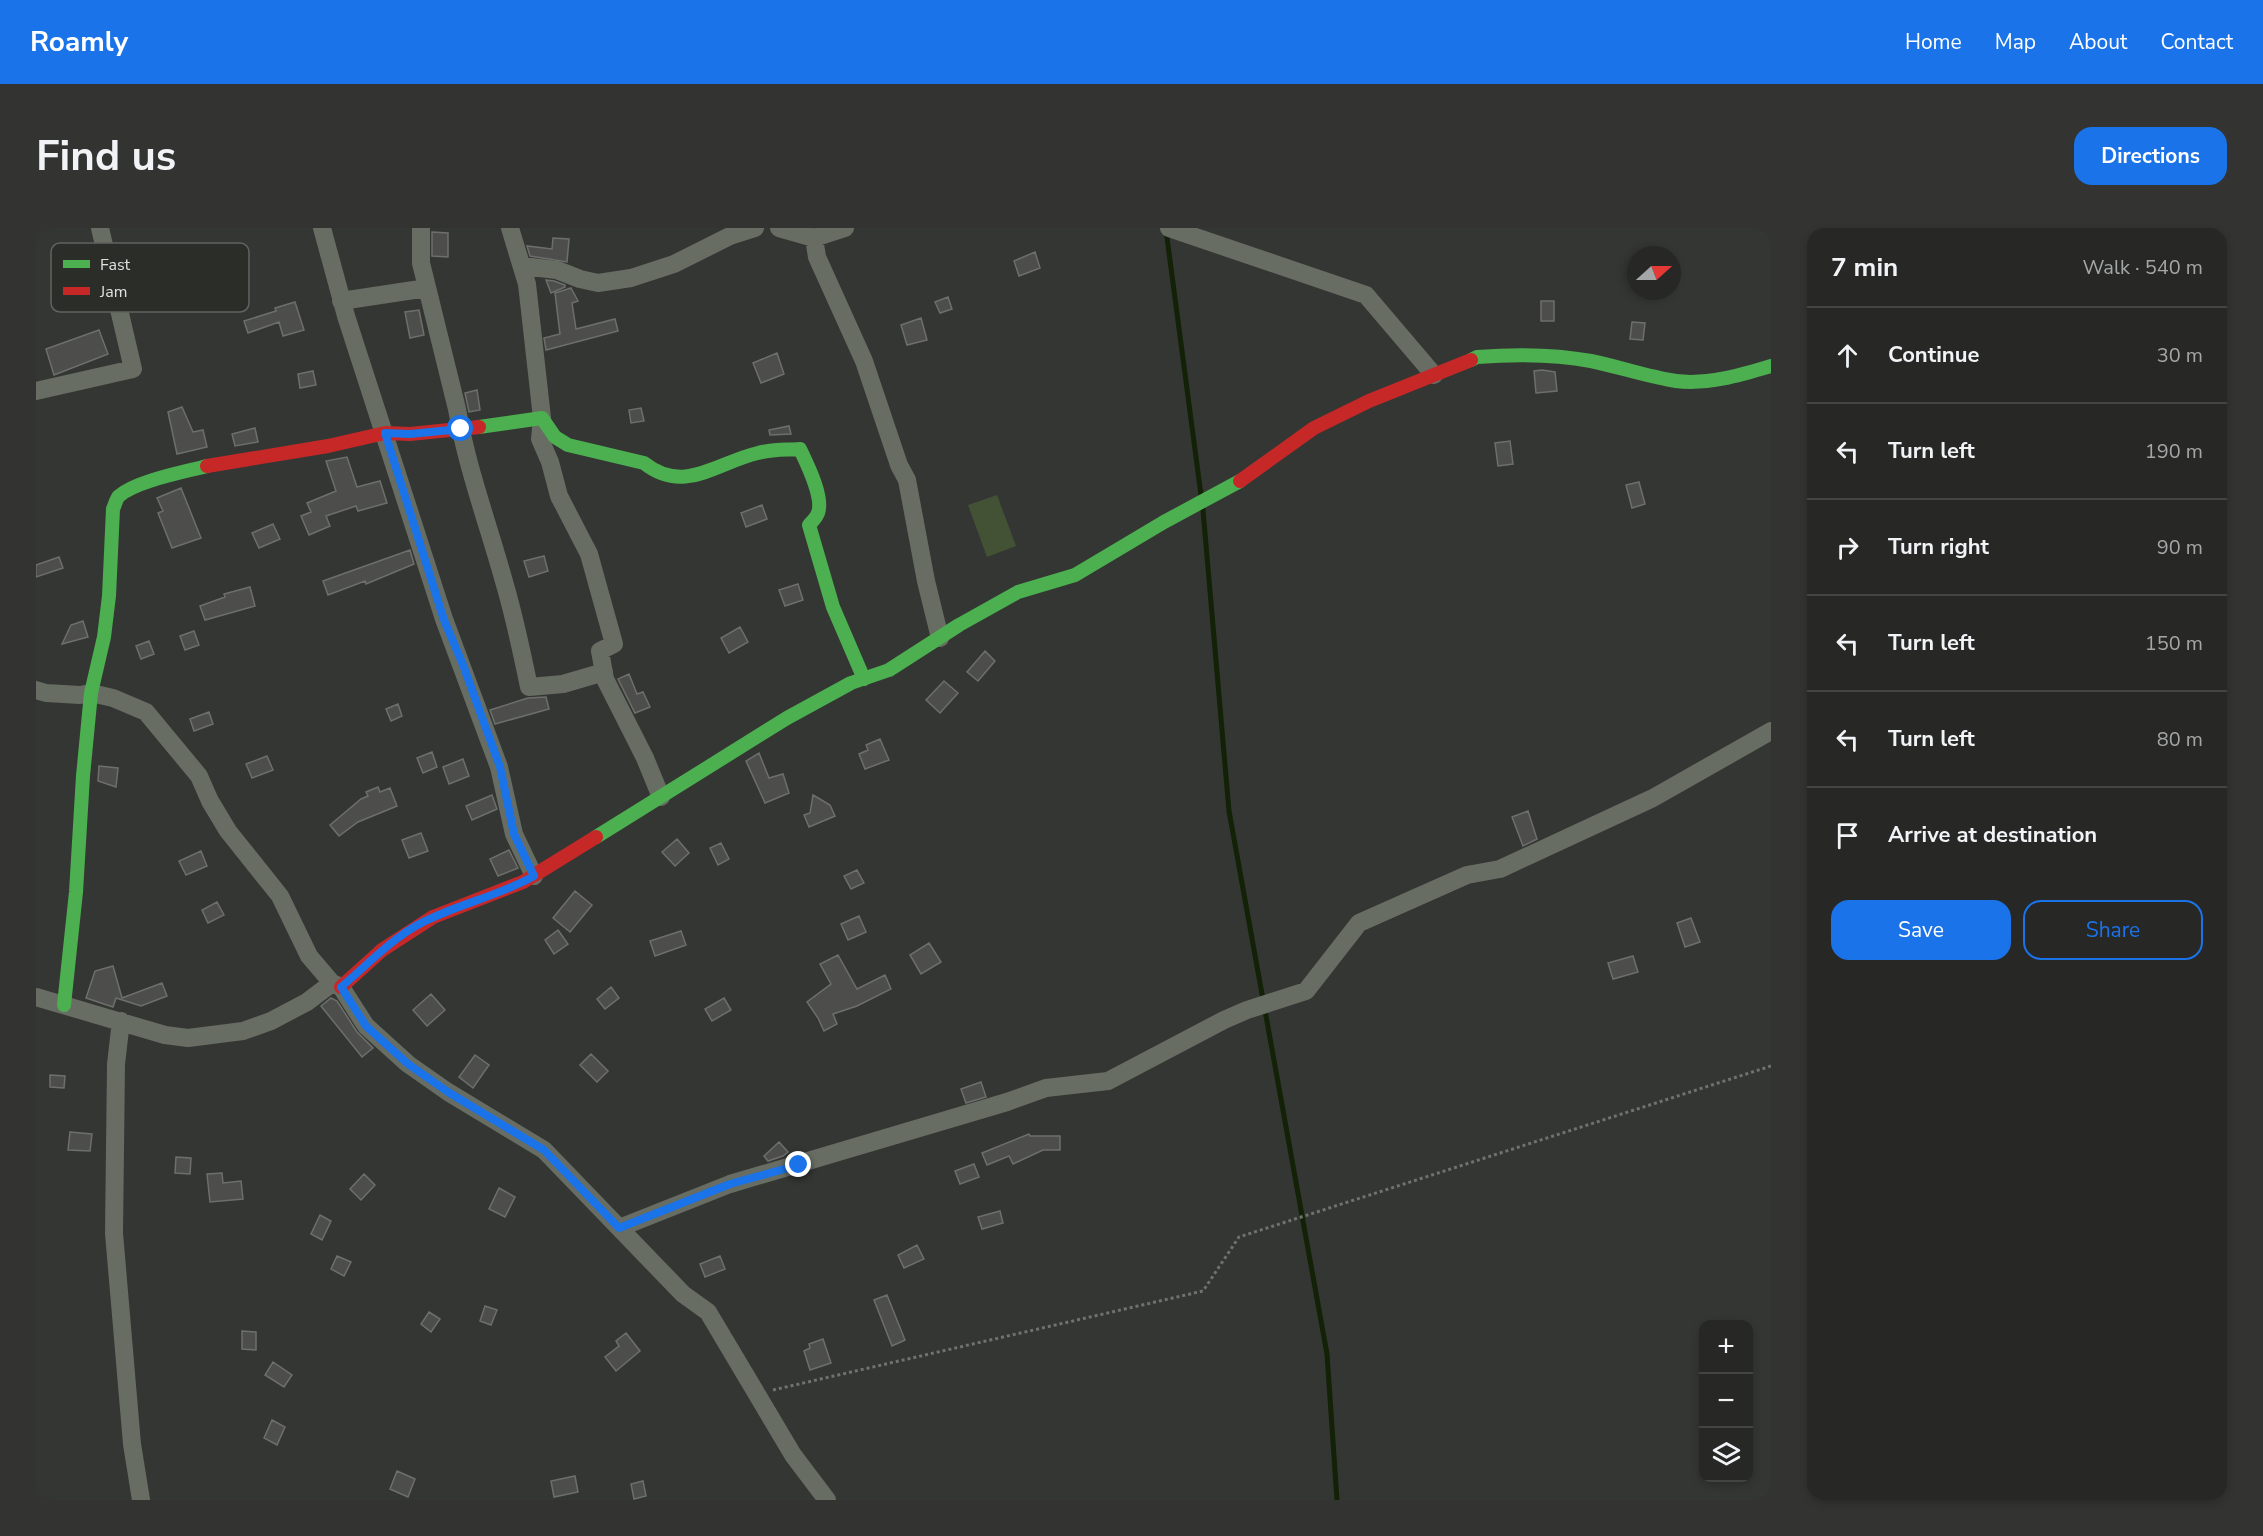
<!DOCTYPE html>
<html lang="en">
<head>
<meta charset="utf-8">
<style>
	:root { --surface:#272826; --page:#333432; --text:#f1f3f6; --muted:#a4a6a7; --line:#434443; --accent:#1a73e8 }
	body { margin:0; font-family:"Nunito Sans",sans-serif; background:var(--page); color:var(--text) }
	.controls { position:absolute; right:18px; bottom:18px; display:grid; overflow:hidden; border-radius:12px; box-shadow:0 3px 9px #0003 }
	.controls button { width:54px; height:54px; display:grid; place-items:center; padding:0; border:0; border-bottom:2px solid var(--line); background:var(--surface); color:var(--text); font:30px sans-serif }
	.compass { position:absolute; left:1591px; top:18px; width:54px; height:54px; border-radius:50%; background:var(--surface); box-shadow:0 3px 9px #0003; rotate:69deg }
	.stop { position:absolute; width:18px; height:18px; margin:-14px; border:4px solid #1a73e8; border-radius:50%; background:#fff }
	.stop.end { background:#1a73e8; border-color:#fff; box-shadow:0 2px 6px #0008 }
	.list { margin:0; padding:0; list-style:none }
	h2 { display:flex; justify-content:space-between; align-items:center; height:78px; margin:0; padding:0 24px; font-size:26px }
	h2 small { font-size:20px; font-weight:400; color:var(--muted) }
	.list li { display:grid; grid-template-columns:39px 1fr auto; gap:18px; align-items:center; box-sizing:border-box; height:96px; padding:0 24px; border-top:2px solid var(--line) }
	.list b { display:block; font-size:22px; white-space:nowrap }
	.list em { font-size:20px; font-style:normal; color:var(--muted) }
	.actions { display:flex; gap:12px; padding:18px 24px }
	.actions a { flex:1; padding:14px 0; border:2px solid var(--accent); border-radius:18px; text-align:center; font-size:21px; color:var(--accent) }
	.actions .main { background:var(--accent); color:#fff }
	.icon { flex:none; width:33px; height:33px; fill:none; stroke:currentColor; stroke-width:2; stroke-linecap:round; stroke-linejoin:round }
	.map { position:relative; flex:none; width:1735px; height:1272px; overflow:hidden; border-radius:18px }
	header { display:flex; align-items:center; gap:36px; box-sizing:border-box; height:84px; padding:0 30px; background:var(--accent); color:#fff }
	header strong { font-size:28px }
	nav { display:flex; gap:33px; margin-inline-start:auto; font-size:21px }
	.intro { display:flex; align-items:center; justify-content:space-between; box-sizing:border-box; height:144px; padding:0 36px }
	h1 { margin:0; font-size:42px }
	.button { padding:15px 27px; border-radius:18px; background:var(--accent); color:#fff; font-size:21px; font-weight:700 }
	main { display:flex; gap:36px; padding:0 36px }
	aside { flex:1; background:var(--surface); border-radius:18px; box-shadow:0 3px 9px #0003 }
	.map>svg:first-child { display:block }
</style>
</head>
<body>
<header>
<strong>Roamly</strong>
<nav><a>Home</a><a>Map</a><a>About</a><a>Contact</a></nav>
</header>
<div class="intro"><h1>Find us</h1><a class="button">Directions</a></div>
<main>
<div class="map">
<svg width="1735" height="1272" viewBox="0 0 1735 1272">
	<rect width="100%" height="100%" fill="#343633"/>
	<path fill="#435235" d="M961,267L980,318L951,329L932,277Z"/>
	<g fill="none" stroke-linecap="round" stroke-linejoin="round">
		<path stroke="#132106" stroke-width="5" d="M1130,2L1165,267
			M1167,282L1193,583L1291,1126L1301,1272"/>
	</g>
	<path fill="#4d4e4c" stroke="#6d6f6c" stroke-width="1.5" d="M396,4L412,5V29L396,28Z
		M517,10L533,11L531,34L494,28L491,18L516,21Z
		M999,24L1004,40L983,48L978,33Z
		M510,52L518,53L529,57V59L515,65Z
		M535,60L542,73L536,75L540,101L579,91L582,103L510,122L508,110L524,106L519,65Z
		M912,69L916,81L904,85L899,74Z
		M1505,73H1518V93H1505Z
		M259,74L268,102L247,108L243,94L212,105L208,93L240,83L239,80Z
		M383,82L388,107L374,110L369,84Z
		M885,90L891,112L871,117L865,97Z
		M1596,94L1609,95L1607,112L1594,111Z
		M63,102L72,126L18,147L10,121Z
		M741,125L748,146L725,155L717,135Z
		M1506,142L1519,144L1521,163L1500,165L1498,143Z
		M277,143L280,157L264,160L262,146Z
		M441,162L444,182L433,184L429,165Z
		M146,179L157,204L167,202L171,219L141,226L132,184Z
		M605,180L608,193L595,195L593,182Z
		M753,198L755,206L734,207L733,202Z
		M219,200L222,214L199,218L196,206Z
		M1474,213L1477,236L1462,238L1459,215Z
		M311,229L321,259L344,253L351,275L322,283L320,278L290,288L294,298L273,307L265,288L275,284L271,275L300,263L290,233Z
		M1603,254L1609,276L1596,280L1590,257Z
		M145,260L165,310L136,320L122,285L127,283L121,270Z
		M726,277L731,291L710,299L705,285Z
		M237,296L244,311L223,320L216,305Z
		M374,322L378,336L330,356L329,353L292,367L287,353Z
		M508,328L512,343L493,349L488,333Z
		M23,329L27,340L0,349V337Z
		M762,356L767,372L749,378L743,362Z
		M214,359L219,378L169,392L164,378L189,369L188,366Z
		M47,393L52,409L26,416L35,397Z
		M704,399L712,414L693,425L685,410Z
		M158,403L163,417L149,422L144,408Z
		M113,413L118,426L105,431L100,418Z
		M949,423L959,433L942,453L931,444Z
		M593,446L601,466L607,464L614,479L599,485L582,451Z
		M908,453L922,465L904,485L890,472Z
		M510,469L513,481L459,496L454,482L492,470Z
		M362,476L366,488L355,493L350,481Z
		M173,484L177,496L158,503L154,491Z
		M844,511L853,532L829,541L823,526L832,522L830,517Z
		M396,524L401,539L387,545L381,530Z
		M723,525L733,550L747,546L753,565L729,575L710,533Z
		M231,528L237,542L216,550L210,536Z
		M427,531L433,548L413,556L407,539Z
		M63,538L82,540L80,559L62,553Z
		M342,559L344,564L354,560L361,578L322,594L303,608L294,597L325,571L332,568L330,564Z
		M456,567L461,581L436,592L430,578Z
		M777,567L794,577L799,588L773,599L768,587L774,585Z
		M1492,583L1501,611L1487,618L1476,589Z
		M385,605L392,623L373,630L366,612Z
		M641,611L653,625L639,638L626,624Z
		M685,615L693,631L682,637L674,620Z
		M473,622L482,640L462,648L454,631Z
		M165,623L171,638L150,647L143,633Z
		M821,642L828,655L815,661L808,648Z
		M539,663L556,677L534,704L517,690Z
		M181,674L188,687L172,695L166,682Z
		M823,688L830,704L812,712L805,696Z
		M1655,690L1664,714L1649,719L1641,695Z
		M522,702L532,716L518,726L509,712Z
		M645,703L650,717L619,728L614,713Z
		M893,715L905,734L885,746L874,727Z
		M802,727L821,761L849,747L855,761L821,778L797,786L801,796L788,803L782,790L771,774L795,756L784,736Z
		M1597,728L1602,744L1577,751L1572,735Z
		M77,738L86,770L126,755L131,768L105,778L80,770L77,779L50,770L59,743Z
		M575,759L583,770L569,781L561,771Z
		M395,766L409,782L391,798L377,782Z
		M295,770L301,773L321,804L337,820L326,829L285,778Z
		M688,770L695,782L676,793L669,781Z
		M555,826L572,843L561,854L544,837Z
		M439,827L453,837L437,860L423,849Z
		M14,847L29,848L28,860L14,859Z
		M945,854L950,869L930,875L925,861Z
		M34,904L56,906L54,923L32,922Z
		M993,906L994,908H1024V922H1007L977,936L973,928L951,937L946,925Z
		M743,914L752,924L747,928L732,933L728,928Z
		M140,929L155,930L154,946L139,945Z
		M938,936L943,949L924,956L919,943Z
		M186,945L187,955L205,953L207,971L174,974L171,946Z
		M328,946L339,957L325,972L314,961Z
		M463,960L479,969L469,989L453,981Z
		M964,983L967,995L946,1001L942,989Z
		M284,987L295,993L286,1012L275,1006Z
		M881,1017L888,1031L868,1040L862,1027Z
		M301,1028L315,1034L308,1048L295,1041Z
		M684,1028L689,1041L669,1049L664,1036Z
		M851,1067L869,1112L856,1118L838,1072Z
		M449,1078L461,1082L455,1097L444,1093Z
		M393,1084L404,1091L395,1104L385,1096Z
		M206,1103L220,1104V1122L206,1121Z
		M590,1105L604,1123L580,1143L569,1129L583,1118L580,1113Z
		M787,1111L795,1135L774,1142L768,1123L774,1120L773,1116Z
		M237,1134L256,1147L248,1159L229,1147Z
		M236,1192L249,1199L241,1217L228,1210Z
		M361,1243L379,1251L372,1269L354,1261Z
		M539,1248L542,1264L518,1269L515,1253Z
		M607,1253L610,1268L598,1271L595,1256Z"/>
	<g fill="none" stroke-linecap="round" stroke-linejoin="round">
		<path stroke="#6f736c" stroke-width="3" stroke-dasharray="3 3" stroke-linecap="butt" d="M737,1162L1167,1063L1203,1009L1735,838"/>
		<path stroke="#676d63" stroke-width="18" d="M286,0L310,88L408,391L463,539L478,606L498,648
			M385,0V35L421,181C431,241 453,298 469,357C479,391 486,425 493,459L527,456L568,444
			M474,0L491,56L506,190L504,211L514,234L523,268L553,326L578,416L564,423L569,451L609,530L625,569
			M743,0L778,10L809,0
			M1133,0L1330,67L1398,147
			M778,10L781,29L828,133L863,237L871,252L890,353L904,410
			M486,38L521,42L544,51L562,55L595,50L638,36L694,8L719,0
			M305,73L391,60
			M0,163L97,141L64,0
			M0,462L10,465L44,467L55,465L77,470L110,484L163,548L174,573L192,603L244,668L273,728L296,755L305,759L330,798L372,836L412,864L508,922L647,1066L672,1084L757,1227L791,1272
			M0,769L129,807L152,810L207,803L235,793L271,774L296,755
			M85,793L80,836L78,1005L96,1216L105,1272
			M583,1000L694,956L971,874L1010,860L1072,853L1188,792L1211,782L1270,763L1323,695L1431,647L1464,641L1617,570L1735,503"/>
		<path stroke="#4caf50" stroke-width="14" d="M1435,132L1441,129C1480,126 1517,126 1555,133C1584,139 1612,149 1640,153C1672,157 1705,147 1735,138
			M443,199L506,190L519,209L532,217L608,235C648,267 682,234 722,225C736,221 750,222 764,221C771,236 788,269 782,285C780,290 776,294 773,297L797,379L828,451
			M560,609L751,490L815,455L853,442L923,397L982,364L1039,347L1128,294L1204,253
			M28,777L40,664L47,548L55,465L68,409L73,368L77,281C79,277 80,271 83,268C100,253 148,244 171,238"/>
		<path stroke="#c62828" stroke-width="14" d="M171,238L292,218L349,205L374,206L443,199
			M1204,253L1278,200L1333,173L1435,132
			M305,759L346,722L397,689L487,654L560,609"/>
	</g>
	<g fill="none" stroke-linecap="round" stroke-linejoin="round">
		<path stroke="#1a73e8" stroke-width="8" d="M425,201L374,206L349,205L408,392L427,437L464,539L478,606L498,648C466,666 431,674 398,689C361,704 335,734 305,759L330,798L372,836L412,864L508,922L583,1000L694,956L763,937"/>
	</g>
	<rect x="15" y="15" width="198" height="69" rx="9" fill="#2a2d28" stroke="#60635f" stroke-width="1.5"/>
	<rect x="27" y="32" width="27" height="8" fill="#4caf50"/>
	<rect x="27" y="59" width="27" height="8" fill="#c62828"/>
	<g font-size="16" fill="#dfe1de">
		<text x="64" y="42">Fast</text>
		<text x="64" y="69">Jam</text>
	</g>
</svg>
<div class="controls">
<button>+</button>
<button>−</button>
<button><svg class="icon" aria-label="layers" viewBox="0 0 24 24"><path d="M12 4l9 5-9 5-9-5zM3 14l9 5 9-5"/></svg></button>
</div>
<svg class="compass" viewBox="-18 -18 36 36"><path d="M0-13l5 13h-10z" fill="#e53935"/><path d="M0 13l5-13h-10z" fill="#a4a6a7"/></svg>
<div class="stop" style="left:425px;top:201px"></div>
<div class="stop end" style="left:763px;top:937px"></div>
</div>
<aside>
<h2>7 min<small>Walk · 540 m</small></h2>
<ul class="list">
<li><svg class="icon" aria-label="ahead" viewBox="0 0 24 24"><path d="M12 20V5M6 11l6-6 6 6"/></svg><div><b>Continue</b></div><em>30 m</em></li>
<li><svg class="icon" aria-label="left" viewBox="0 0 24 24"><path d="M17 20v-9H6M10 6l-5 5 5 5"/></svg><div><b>Turn left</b></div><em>190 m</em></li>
<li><svg class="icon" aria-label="right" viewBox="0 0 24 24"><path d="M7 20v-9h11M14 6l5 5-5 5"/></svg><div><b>Turn right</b></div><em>90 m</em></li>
<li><svg class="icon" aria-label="left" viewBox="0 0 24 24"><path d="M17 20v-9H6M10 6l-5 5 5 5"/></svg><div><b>Turn left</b></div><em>150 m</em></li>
<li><svg class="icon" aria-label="left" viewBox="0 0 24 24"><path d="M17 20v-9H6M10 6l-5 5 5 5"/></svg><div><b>Turn left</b></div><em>80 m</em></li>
<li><svg class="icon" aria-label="arrive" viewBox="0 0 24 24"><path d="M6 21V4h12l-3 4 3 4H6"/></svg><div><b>Arrive at destination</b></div></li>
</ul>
<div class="actions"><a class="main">Save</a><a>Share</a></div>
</aside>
</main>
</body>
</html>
